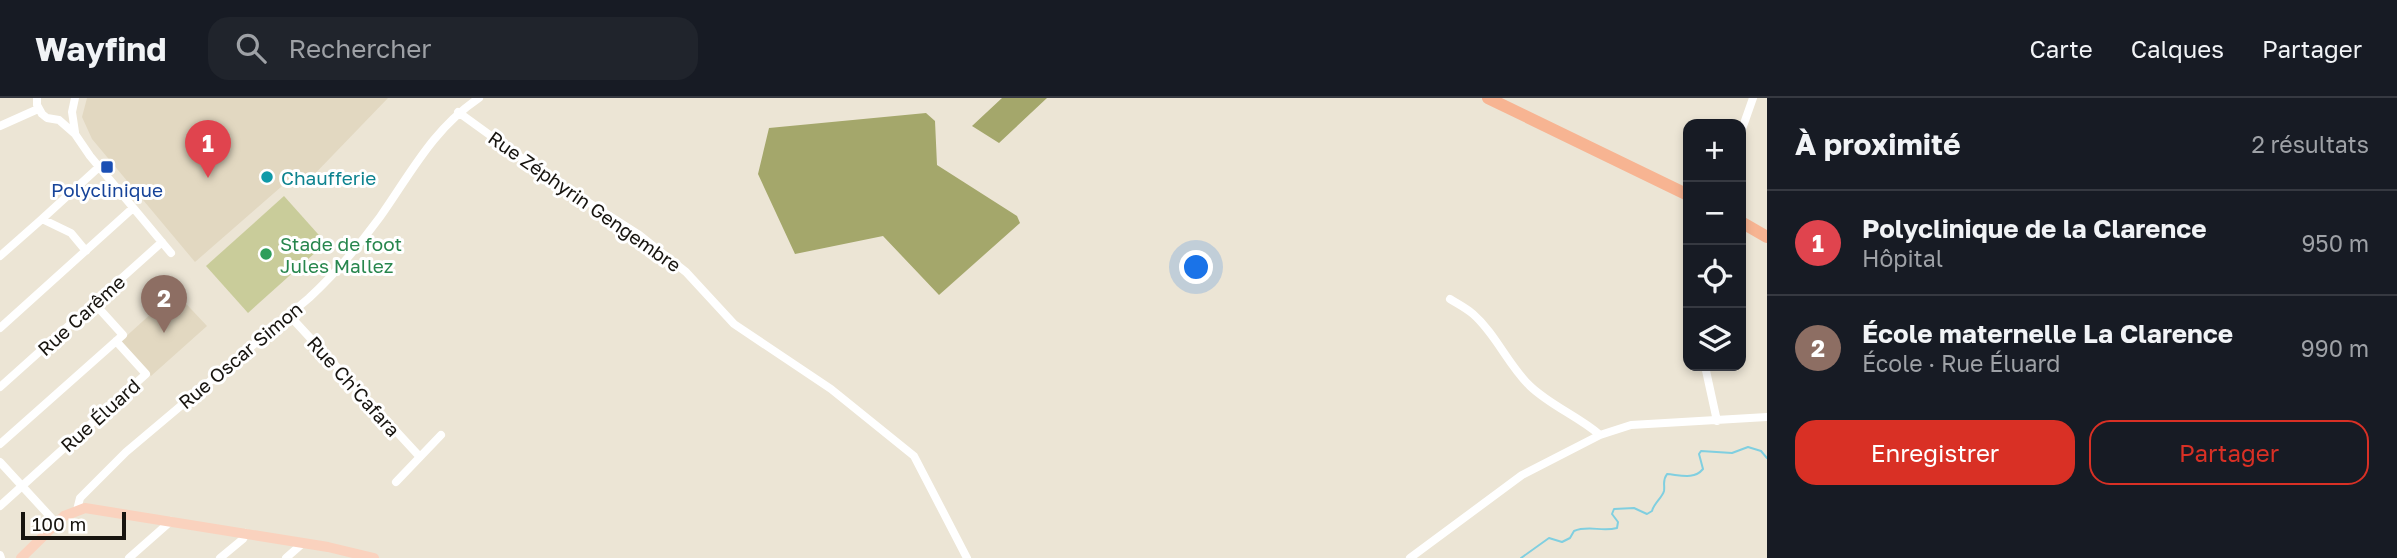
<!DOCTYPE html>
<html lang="fr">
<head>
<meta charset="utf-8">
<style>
	:root { --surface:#171b24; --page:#20242c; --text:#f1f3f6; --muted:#9ea1a6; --line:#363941; --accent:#d93025 }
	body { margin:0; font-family:"Golos Text",sans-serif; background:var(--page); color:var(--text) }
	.controls { position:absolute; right:21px; top:21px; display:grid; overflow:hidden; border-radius:14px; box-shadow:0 4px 10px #0003 }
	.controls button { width:63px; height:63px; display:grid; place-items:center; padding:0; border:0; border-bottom:2px solid var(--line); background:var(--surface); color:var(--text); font:35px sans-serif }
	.scale { position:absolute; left:21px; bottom:18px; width:105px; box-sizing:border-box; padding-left:7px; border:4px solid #17140f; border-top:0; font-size:19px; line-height:24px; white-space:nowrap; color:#17140f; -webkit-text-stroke:5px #fff; paint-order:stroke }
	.you { position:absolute; left:1197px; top:170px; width:24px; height:24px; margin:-18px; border:5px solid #fff; border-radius:50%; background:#1a73e8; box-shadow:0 0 0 10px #1a73e833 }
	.badge { display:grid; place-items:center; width:46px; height:46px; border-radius:50%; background:var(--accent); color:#fff; font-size:23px; font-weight:700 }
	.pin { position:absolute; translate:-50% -58px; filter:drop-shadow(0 2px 4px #0008) }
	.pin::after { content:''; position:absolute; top:37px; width:24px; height:21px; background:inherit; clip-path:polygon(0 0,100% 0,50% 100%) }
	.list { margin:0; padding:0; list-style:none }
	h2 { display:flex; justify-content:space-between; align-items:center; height:91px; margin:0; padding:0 28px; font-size:30px }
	h2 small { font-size:23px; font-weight:400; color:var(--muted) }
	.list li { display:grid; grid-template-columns:46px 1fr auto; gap:21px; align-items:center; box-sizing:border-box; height:105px; padding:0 28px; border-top:2px solid var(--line) }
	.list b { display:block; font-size:26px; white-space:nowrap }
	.list p { margin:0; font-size:23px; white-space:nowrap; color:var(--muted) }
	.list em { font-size:23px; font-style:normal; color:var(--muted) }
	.actions { display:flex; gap:14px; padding:21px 28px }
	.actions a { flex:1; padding:16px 0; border:2px solid var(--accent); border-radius:21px; text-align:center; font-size:24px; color:var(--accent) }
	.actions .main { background:var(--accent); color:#fff }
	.icon { flex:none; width:38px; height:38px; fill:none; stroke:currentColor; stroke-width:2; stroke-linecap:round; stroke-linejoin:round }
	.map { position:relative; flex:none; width:1767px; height:460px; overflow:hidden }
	header { display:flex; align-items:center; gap:42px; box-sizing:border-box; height:98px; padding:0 35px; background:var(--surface); border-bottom:2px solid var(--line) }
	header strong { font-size:33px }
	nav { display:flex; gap:38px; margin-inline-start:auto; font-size:24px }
	.search { width:490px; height:63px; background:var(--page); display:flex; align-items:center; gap:18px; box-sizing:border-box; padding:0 24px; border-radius:21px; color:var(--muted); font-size:26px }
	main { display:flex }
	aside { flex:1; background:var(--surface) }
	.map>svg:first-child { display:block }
</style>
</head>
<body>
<header>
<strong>Wayfind</strong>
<div class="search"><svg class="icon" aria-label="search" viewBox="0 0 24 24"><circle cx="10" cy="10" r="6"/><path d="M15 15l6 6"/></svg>Rechercher</div>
<nav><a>Carte</a><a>Calques</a><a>Partager</a></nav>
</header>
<main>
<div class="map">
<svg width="1767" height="460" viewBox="0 0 1767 460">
	<rect width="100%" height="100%" fill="#ece5d5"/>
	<path fill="#e2d8c1" d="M87,0H388L306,85L297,75L195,164L92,41L82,19Z
		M175,194L207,228L151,278L121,243Z"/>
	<path fill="#c9cc9a" d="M284,98L326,145L248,215L206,168Z"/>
	<path fill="#a4a76b" d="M1002,0H1047L999,45L972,28Z
		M926,15L935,23L937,67L1017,118L1020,125L939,197L883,138L795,156L758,76L769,30Z"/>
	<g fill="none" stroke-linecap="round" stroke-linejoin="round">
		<path stroke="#80cfe0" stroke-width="2" d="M1521,460L1549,440L1562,444L1570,440L1574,433C1588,427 1602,434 1617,430L1618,424L1612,416L1614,411L1634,410L1647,416L1652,413C1654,405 1662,400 1664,393C1665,386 1662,383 1667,376C1680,377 1694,382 1703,371L1699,356L1701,353L1732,355L1748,349L1761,353L1767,360"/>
		<path stroke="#fff" stroke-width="8" d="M37,0V7L42,16L47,20L59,22L75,36L90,58L171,155
			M458,14L541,74L638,136L686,174L734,226L831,291L914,358L967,460
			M0,28L38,11
			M75,34L72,14L75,0
			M1741,34L1753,0
			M42,121L99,69
			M0,158L42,121L71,135L86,153
			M1450,201C1458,206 1466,210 1473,216C1496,236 1508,267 1530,288C1551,308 1578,318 1600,337
			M289,217L420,359
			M0,230L133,110
			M1705,268L1717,323
			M0,289L162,144
			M0,346L123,237L94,205
			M0,364L56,425
			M396,384L441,337
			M0,408L146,276L116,243
			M77,412L80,400L126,354L309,200C336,175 358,149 380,119C411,75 433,31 479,0
			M0,457L1,460
			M129,460L171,423
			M220,460L243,441L246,435
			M286,460L303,445
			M1410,460L1522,377L1600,337L1631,327L1767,319"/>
		<path stroke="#fad2be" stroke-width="10" d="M21,460L64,418L85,410L328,449L374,460"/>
		<path stroke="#f7b492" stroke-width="12" d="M1488,0L1688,97
			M1741,124L1767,139"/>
	</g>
	<rect fill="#1a4fb4" stroke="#fff" stroke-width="2.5" x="100" y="62" width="14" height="14" rx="3.5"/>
	<circle fill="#0f9aa8" stroke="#fff" stroke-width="2.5" cx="267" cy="79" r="7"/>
	<circle fill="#2e9e5b" stroke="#fff" stroke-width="2.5" cx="266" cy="156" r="7"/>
	<g text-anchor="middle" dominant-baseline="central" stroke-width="6" stroke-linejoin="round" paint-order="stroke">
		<g font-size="19" fill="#0d838f" stroke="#fff" text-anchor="start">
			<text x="281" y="79">Chaufferie</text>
		</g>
		<g font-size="19" fill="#164399" stroke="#fff">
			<text x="107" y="91">Polyclinique</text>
		</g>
		<g font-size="19" fill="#17140f" stroke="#fff">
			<text transform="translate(585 103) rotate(35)">Rue Zéphyrin Gengembre</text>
			<text transform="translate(81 217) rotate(-42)">Rue Carême</text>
			<text transform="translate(240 257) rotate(-40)">Rue Oscar Simon</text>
			<text transform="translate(354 288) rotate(48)">Rue Ch'Cafara</text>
			<text transform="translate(100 317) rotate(-42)">Rue Éluard</text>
		</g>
		<g font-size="19" fill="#27864d" stroke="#fff" text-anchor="start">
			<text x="280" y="145">Stade de foot<tspan x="280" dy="22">Jules Mallez</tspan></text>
		</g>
	</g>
</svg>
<div class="controls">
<button>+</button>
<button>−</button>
<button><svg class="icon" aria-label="locate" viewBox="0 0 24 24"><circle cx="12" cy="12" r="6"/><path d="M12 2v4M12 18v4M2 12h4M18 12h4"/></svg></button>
<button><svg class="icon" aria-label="layers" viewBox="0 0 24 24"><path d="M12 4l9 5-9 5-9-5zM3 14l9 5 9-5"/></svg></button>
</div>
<div class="scale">100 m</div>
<div class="you"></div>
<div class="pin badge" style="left:208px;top:80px;background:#e0444e">1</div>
<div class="pin badge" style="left:164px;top:235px;background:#8d6e63">2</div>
</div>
<aside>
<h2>À proximité<small>2 résultats</small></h2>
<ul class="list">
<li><span class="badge" style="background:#e0444e">1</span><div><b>Polyclinique de la Clarence</b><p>Hôpital</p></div><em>950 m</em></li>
<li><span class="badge" style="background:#8d6e63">2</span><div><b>École maternelle La Clarence</b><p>École · Rue Éluard</p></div><em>990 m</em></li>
</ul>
<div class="actions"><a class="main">Enregistrer</a><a>Partager</a></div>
</aside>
</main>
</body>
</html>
